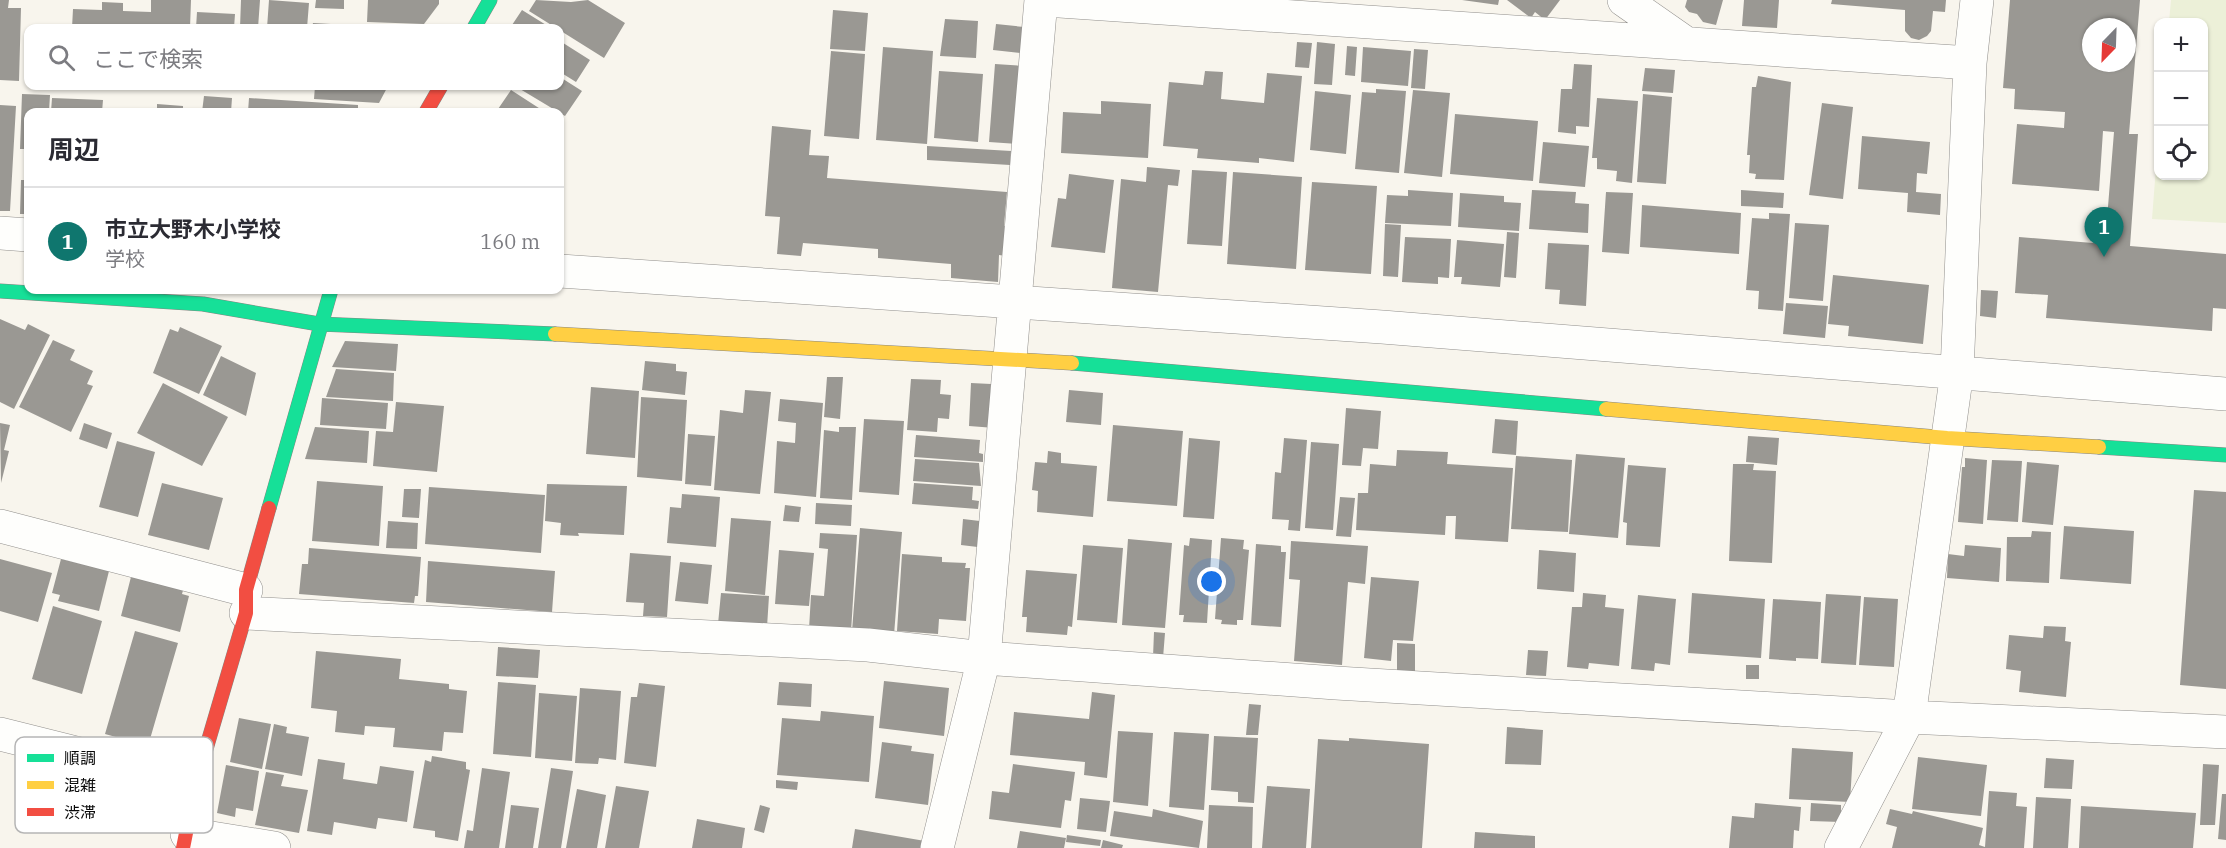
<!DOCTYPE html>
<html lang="ja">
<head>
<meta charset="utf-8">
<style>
	:root { --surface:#fff; --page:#f2f2f3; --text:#2b2b33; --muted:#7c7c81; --line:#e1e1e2; --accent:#0f766e }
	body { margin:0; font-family:"IBM Plex Serif","Noto Sans JP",serif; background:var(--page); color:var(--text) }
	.controls { position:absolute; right:18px; top:18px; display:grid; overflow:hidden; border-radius:12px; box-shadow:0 2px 4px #0004 }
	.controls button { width:54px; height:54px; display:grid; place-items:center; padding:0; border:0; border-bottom:2px solid var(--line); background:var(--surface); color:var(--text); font:30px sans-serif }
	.compass { position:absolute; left:2082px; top:18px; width:54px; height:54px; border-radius:50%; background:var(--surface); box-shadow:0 2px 4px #0004; rotate:203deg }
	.you { position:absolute; left:1212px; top:582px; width:21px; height:21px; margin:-15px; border:4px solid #fff; border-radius:50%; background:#1a73e8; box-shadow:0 0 0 9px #1a73e833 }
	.badge { display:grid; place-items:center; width:39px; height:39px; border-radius:50%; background:var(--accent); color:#fff; font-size:20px; font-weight:700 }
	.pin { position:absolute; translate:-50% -50px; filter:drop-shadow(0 2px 3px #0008) }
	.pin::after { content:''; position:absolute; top:32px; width:21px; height:18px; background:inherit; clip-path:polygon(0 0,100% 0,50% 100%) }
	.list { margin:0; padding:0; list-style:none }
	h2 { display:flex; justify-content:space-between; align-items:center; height:78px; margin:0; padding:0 24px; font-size:26px }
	h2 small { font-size:20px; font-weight:400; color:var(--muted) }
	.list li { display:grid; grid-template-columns:39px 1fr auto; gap:18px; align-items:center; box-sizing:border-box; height:108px; padding:0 24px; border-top:2px solid var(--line) }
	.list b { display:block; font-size:22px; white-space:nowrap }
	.list p { margin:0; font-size:20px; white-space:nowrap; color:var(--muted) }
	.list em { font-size:20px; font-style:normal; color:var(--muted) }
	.icon { flex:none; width:33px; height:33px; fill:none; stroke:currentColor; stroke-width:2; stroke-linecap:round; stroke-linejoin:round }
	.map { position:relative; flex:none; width:2226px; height:848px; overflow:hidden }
	.search { position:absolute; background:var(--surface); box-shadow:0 2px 4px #0004; left:24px; top:24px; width:540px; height:66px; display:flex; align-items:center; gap:15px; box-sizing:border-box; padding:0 21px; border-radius:12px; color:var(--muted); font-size:22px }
	.panel { position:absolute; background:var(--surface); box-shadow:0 2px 4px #0004; left:24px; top:108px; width:540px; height:186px; border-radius:12px }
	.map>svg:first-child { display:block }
</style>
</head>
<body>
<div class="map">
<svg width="2226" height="848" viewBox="0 0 2226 848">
	<rect width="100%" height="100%" fill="#f8f5ed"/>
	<path fill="#ecf0d8" d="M2171,0H2226V223L2152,219L2158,141V176H2204V22H2169Z"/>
	<path fill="#9a9893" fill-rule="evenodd" d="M0,0H9L8,8H21L19,81L0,80Z
		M151,0H191L190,28H72L73,9L102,10V2L123,3V11L151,12Z
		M241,0H260L258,28H240Z
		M269,0L309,3L307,28H267Z
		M316,0H344V9L315,8Z
		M368,0H439V4L424,24L367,22Z
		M536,0L571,2L588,0L625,23L604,58L529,11Z
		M1462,0H1499L1498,5Z
		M1507,0H1560L1545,20L1535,12L1531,18Z
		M1687,0H1723L1716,25L1703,22L1697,14L1689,12L1685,7Z
		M1744,0H1779L1777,28L1742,26Z
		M1832,0H1946L1945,12L1933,11L1931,31L1927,36L1919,40L1911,38L1905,31V10L1831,4Z
		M2010,0H2140L2129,134H2138L2130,246L2226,254V309L2213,308L2212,331L2046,318L2048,295L2015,293L2019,237L2105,244L2114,132L2103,131L2099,191L2012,184L2017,124L2064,128L2065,112L2014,109L2015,89L2003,88ZM2091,27H2127V63H2091Z
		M522,10L551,28H510Z
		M833,10L868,13L865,51L830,49Z
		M197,12L235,14L234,28H196Z
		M945,19L978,21L976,58L940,56Z
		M313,23L331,24L330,28H312Z
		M996,24L1024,27L1020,53L993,50Z
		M560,41L590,60L576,82L560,72Z
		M1297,42L1312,43L1309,68L1295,67Z
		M1317,42L1335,44L1332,85L1314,84Z
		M1347,46L1357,47L1355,76L1345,75Z
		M883,47L933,51L927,144L876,140Z
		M1363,47L1411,51L1408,86L1361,82Z
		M1414,49L1428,50L1425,89L1411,88Z
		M831,51L865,54L859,139L824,136Z
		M995,64L1025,66L1018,144L989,142Z
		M1574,64L1592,65L1589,127L1576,126V134L1558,132L1561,89H1572Z
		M1645,68L1675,70L1673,93L1642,91Z
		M939,71L983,74L978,142L934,138Z
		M1205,71L1223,72L1221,99L1264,103L1267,73L1302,76L1294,162L1259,158V163L1197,158L1198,149L1163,146L1169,82L1203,85Z
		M1758,76L1791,82L1784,180L1755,179L1756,174L1749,173L1750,155H1747L1752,87H1756Z
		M560,77L582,91L565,116L515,86H560Z
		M315,86H388L379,103L314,99Z
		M1376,89L1406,91L1399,173L1355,169L1362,92L1376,93Z
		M511,90L545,112H496Z
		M1413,90L1450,93L1442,177L1404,173Z
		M1315,91L1351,95L1346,154L1310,150Z
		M22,94L50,95L49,112H28V149H20Z
		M1643,94L1672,97L1666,184L1637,182Z
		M204,96L232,98L231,112H202Z
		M52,98L103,100L102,112H51Z
		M249,98L358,105V112H248Z
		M1597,98L1638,101L1632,183L1616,181L1617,171L1597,169V158H1592Z
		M1101,101L1151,104L1148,158L1061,153L1063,112L1101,114Z
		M1822,103L1853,107L1843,199L1809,195Z
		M157,104L183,106V112H157Z
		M0,105L16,106L10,211H0Z
		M1455,114L1538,121L1533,181L1450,174Z
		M772,126L811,130L809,155L829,156L827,178L1007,192L1004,226H1009L1006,256L999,255L998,282L951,278V264L878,258V249L803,243L801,256L777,254L780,217L765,216Z
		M1862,136L1930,142L1927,174L1917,173L1916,192L1941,194L1940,215L1907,212L1908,193L1858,189Z
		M1543,142L1589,146L1585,187L1539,183Z
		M927,146L1011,151L1010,165L927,160Z
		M1147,167L1180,170L1178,186L1168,185L1158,292L1112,288L1121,179L1146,182Z
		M1192,170L1227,172L1222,246L1187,244Z
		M1233,172L1302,177L1296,269L1227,264Z
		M1069,174L1114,180L1105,253L1051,247L1058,198L1066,199Z
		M21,180H28V214H20Z
		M1312,182L1377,186L1371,274L1305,270Z
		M1408,190L1453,193L1451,226L1385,223L1387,195L1408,196Z
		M1532,190L1576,192L1575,203L1589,204L1588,233L1529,229Z
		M1741,190L1784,193L1783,208L1741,206Z
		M1606,192L1633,193L1629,254L1602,252Z
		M1460,193L1504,196V202L1521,203L1519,231L1458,227Z
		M1642,205L1741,213L1739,254L1640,247Z
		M1769,213L1790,214L1783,311L1758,309L1759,291L1746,290L1752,218L1769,219Z
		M1795,223L1829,225L1823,301L1789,298Z
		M1385,224L1401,225L1398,277L1383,276Z
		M1507,232L1519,233L1516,278L1504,277Z
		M1405,237L1451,239L1449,278L1438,277V284L1402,282Z
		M1457,240L1504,244L1500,287L1461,284L1462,277H1454Z
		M1548,243L1589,245L1586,306L1559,304L1560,290L1545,289Z
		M1833,275L1929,285L1923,344L1848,336L1849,326L1828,324Z
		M1981,290L1998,291L1996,318L1980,316Z
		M1786,303L1828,306L1825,338L1783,334Z
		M0,319L25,330L28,324L50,335L14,409L0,402Z
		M180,327L222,346L199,394L153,373L170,329L178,332Z
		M53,340L75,350L70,360L93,371L87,384L93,386L71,432L19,407Z
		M345,341L398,344L396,371L332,367Z
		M221,356L256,373L246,416L203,395Z
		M645,361L676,364V371L687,372L685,395L642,390Z
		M336,369L394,373L393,401L326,397Z
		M827,377H843L840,419L824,417Z
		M911,379L941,380L940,394L951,395L949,419L938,418L937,432L907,430Z
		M163,383L228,417L202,466L137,433Z
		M971,383L991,384L990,396H997L995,428L969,426Z
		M591,387L639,391L635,458L586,454Z
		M745,390L771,392L760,494L714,490L720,410L743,413Z
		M1069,390L1103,393L1101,425L1066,422Z
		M641,397L687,400L682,481L637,477Z
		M322,398L388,403L386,429L320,425Z
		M780,399L823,403L816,497L774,493L777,441L795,443L796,423L778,421Z
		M396,402L444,406L437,472L373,466L376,431L393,432Z
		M1346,408L1381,411L1378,449L1363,448L1361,466L1342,465Z
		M864,419L904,421L899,495L859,492Z
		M1495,419L1518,421L1516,455L1492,453Z
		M0,423L10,425L4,450L9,451L1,483Z
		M84,423L112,433L107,449L79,439Z
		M1113,425L1183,431L1177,506L1107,501Z
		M315,427L369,431L367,463L305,459Z
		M839,427H856L852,500L820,498L824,430L839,432Z
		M688,434L715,436L711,486L685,484Z
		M916,435L980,440L979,453L983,454V462L914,457Z
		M1748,436L1779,438L1777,465L1746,462Z
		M1189,438L1220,441L1214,519L1183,517Z
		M1284,438L1307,440L1300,531L1288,530L1289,520L1272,519L1275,472L1281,473Z
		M117,441L155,452L138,517L99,507Z
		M1311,442L1339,444L1333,530L1305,528Z
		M1397,450L1448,452L1447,464L1513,468L1508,542L1455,539L1456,516H1446L1445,535L1356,530L1358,493H1368L1370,464L1396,466Z
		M1048,451L1061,453V463L1097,466L1093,517L1037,512L1038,491L1032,490L1035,462L1047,463Z
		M1576,454L1625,458L1618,538L1569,534Z
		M1516,456L1572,460L1568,532L1511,529Z
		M1965,458L1987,460L1983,524L1958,522L1962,467H1965Z
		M915,459L979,463L981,486L913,481Z
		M1992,460L2022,461L2018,522L1987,520Z
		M2027,462L2059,465L2053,525L2022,522Z
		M1733,464H1754L1753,470L1776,471L1772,563L1729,561Z
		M1628,465L1666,468L1660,547L1626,545L1627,523L1623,522Z
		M317,481L383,486L379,546L312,541Z
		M162,483L223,498L209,550L148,535Z
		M914,483L973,487L972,500L979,501L978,509L912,504Z
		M547,484L627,486L624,535L578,533L579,536L560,535L561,523L545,521Z
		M429,487L545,495L541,553L425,544Z
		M404,489H421L419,518L402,517Z
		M2194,490L2226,492V689L2180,685Z
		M682,494L720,497L716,547L667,543L670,507L681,508Z
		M1340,497L1355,498L1351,537L1336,536Z
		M816,503L852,505L851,526L815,524Z
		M785,505L801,507L799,522L783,521Z
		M731,518L771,521L765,595L725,591Z
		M963,519L988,522L986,548L961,545Z
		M388,521L418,523L417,549L386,548Z
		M2064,526L2134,531L2131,584L2060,579Z
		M860,528L902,532L894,635L852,631Z
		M2032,531L2051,532L2049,583L2006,581L2007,537H2031Z
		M820,533L857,535L851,632L809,629L811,595L824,596L828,549L819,548Z
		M1190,538L1212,540L1207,623L1183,622L1184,615H1179L1184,545L1189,546Z
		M1221,538L1244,540L1243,549L1249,550L1243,620H1237V625L1221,624L1222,620L1215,619Z
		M1128,539L1172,543L1165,628L1122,625Z
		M1291,541L1368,546L1365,584L1348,582L1342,665L1294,661L1300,580L1289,579Z
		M1256,544L1281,546V552H1286L1281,627L1251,625Z
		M1083,545L1123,548L1117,623L1077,620Z
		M1965,545L2001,548L1999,582L1947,578L1948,554L1964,556Z
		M309,548L421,557L418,596H415L414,603L299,594L302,564H308Z
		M779,550L814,553L809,606L775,604Z
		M1539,550L1576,553L1574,592L1537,589Z
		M630,553L671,556L667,617L643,616L644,603L626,602Z
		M902,554L942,557V562L966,563L965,568H970L966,621L939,619L938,634L897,631Z
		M0,559L52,573L38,622L0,611Z
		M61,559L109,571L99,611L58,601L60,595L52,593Z
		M428,561L555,571L552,612L426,602Z
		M680,562L712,565L708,604L675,601Z
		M1026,570L1077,574L1072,627L1068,626L1067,635L1026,632L1027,617H1022Z
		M132,573L184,587L182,594L189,596L180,632L121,616Z
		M1371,577L1419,581L1413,641L1393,640L1391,661L1364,658Z
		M721,593L769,596L767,627L718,624Z
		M1583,593L1606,595L1605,607L1624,609L1619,666L1589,663L1588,669L1567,667L1572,607H1582Z
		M1692,593L1765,599L1761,658L1688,653Z
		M1826,594L1861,596L1856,665L1821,663Z
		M1638,595L1676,599L1670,665L1655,663L1654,671L1631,669Z
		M1864,597L1898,599L1894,667L1859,665Z
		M1773,599L1821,602L1818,659L1796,658V661L1769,659Z
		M53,606L102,621L82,694L32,679Z
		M2044,626L2066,627L2065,641L2071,642L2066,697L2019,692L2021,671L2006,669L2009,635L2043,638Z
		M135,631L178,643L148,746L105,734Z
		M1154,632L1165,633L1163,658L1153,657Z
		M1397,643L1415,644V673H1397Z
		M498,647L540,650L538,678L496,676Z
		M1528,650L1548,651L1546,676L1526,675Z
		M316,651L401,659L399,679L449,684V689L467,691L463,733L444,732L442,751L393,747L395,728L365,726L364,735L335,732L337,711L311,708Z
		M1746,665H1759V679H1746Z
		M884,681L949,688L944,736L879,728Z
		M498,682L536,685L531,757L493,754Z
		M779,682L812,684L811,707L777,705Z
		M639,683L665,686L656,767L624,763L631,697H637Z
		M580,688L621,691L616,760L599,758L598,764L575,763Z
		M1092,692L1115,695L1107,778L1084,775L1085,762L1010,755L1014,712L1089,719Z
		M539,693L577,696L572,761L535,758Z
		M1249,704L1261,705L1258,735H1246Z
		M821,711L874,716L869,782L777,775L782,718L820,721Z
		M239,718L271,724L262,769L230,762Z
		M274,724L287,727L286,733L309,737L302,776L265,769Z
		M1507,727L1543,730L1541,765L1505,764Z
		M1118,731L1153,733L1148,806L1113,802Z
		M1174,732L1209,734L1204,810L1169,807Z
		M1214,736L1258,738L1254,803L1238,802V792L1211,790Z
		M1349,738L1429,744L1422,848H1311L1318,739L1349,741Z
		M882,742L912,746L911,751L934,754L928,805L875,798Z
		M1792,748L1853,752L1850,802L1789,799Z
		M432,756L466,762V769L470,770L458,841L435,837V831L413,828L425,760L431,762Z
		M1918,757L1987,765L1981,816L1912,809Z
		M2046,758L2074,760L2072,789L2044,788Z
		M318,759L345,763L343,779L377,784L380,766L414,771L407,822L378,818L376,829L334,822L332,835L307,831Z
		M1013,764L1075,772L1071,801L1065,800L1061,828L989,819L992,791L1009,793Z
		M2203,764L2219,765L2215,825H2200Z
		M226,765L259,771L253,811L236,808L235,817L217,813Z
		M482,768L510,772L499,848H464L467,830L473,831Z
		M551,768L573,771L561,848H538Z
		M266,772L284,775L281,786L308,790L299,833L255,825Z
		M776,780L798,782L797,790L776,788Z
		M616,786L649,791L639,848H605Z
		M1267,786L1310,789L1306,848H1262Z
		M577,789L606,795L597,848H566Z
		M1989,791L2017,793L2016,806L2027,807L2024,848H1892L1897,827L1886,824L1890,809L1912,814L1913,811L1983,828L1979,845L1985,847Z
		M2222,794H2226V840L2218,839Z
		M2036,797L2071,799L2068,848H2033Z
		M1080,798L1110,801L1106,832L1077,829Z
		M1755,803L1801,807L1799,831L1794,830L1793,848H1729L1732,816L1754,818Z
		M1811,803L1841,805V822L1810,821Z
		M511,805L539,808L533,848H505Z
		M760,805L770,808L764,833L754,830Z
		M1209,805L1253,807L1252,848H1207Z
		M2081,806L2196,813L2193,848H2079Z
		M1153,809L1203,821L1199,848L1110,836L1114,811L1152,817Z
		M697,819L745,828L742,848H692Z
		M855,829L925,841L924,848H852Z
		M1020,831L1066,838L1064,848H1017Z
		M1475,832L1535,836V848H1474Z
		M1067,835L1101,840L1100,846L1066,842Z
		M1103,840L1123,845L1122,848H1101Z"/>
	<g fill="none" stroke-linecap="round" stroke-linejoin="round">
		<defs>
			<path id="street" d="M1045,0L1970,63
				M1624,0L1687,44
				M0,233L28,235
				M560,271L1382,327L2226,394
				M0,526L246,590
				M246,613L868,645L984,658L1336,683L1909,717L2226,732
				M0,734L196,783
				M187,834L274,848
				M937,848L984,658L1041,0
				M1841,848L1909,717L1957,372L1970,63L1977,0"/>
			<path id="fast" d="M474,28L490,0
				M0,291L203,304L319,324L555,334
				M1072,363L1606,409
				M2099,447L2226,455
				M269,508L331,290"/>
			<path id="slow" d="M555,334L1072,363
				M1606,409L1947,438L2099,447"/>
			<path id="jam" d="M426,112L441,86
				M183,848L196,783L246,613V590L269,508"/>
		</defs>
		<use href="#street" stroke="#918f8c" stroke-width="34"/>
		<use href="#fast" stroke="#878682" stroke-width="15"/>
		<use href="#slow" stroke="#878682" stroke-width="15"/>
		<use href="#jam" stroke="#878682" stroke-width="15"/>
		<use href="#street" stroke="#fefefc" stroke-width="33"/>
		<use href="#fast" stroke="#16e098" stroke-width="14"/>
		<use href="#slow" stroke="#ffcf43" stroke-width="14"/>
		<use href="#jam" stroke="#f24e42" stroke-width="14"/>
	</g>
	<rect x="15" y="737" width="198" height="96" rx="9" fill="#fff" stroke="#b5b5b5" stroke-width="1.5"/>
	<rect x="27" y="754" width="27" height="8" fill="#16e098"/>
	<rect x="27" y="781" width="27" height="8" fill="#ffcf43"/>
	<rect x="27" y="808" width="27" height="8" fill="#f24e42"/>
	<g font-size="16" fill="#090909">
		<text x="64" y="764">順調</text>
		<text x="64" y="791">混雑</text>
		<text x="64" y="818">渋滞</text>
	</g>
</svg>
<div class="controls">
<button>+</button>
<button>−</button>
<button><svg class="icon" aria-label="locate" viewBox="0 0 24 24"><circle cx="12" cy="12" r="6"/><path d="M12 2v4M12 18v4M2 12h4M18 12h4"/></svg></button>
</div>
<svg class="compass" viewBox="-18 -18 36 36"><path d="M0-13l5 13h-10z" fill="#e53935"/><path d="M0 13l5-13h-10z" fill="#7c7c81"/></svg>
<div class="you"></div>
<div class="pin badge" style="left:2104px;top:257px">1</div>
<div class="search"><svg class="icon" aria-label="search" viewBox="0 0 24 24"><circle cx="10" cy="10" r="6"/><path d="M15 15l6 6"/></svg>ここで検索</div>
<section class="panel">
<h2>周辺<small></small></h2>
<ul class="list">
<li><span class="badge">1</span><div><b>市立大野木小学校</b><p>学校</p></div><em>160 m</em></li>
</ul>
</section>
</div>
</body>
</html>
